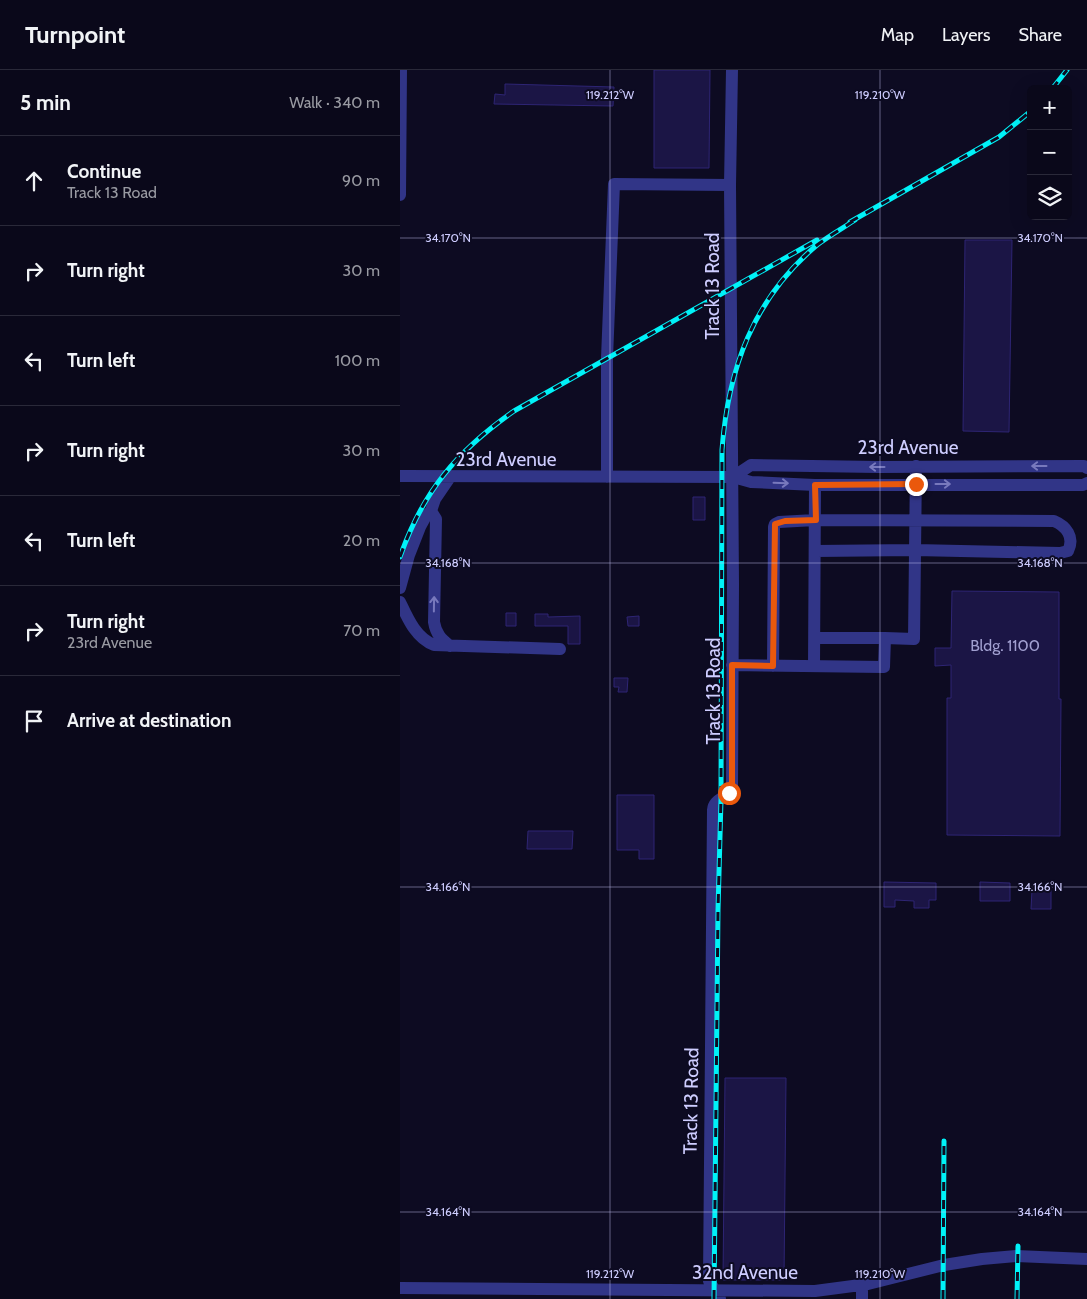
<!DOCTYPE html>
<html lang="en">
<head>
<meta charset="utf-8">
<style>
	:root { --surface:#0a081a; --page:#131123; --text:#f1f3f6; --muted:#999aa2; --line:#2a2939 }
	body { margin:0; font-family:Cabin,sans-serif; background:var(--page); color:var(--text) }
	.controls { position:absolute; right:15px; top:15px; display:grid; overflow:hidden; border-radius:8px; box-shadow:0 5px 20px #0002 }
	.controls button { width:45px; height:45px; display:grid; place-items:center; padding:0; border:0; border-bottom:1px solid var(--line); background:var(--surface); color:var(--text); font:25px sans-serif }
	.stop { position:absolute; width:15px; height:15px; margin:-11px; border:4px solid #ea580c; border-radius:50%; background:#fff }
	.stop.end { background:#ea580c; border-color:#fff; box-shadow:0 1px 5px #0008 }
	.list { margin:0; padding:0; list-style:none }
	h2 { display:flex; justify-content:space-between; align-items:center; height:65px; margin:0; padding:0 20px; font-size:21px }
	h2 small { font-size:16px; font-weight:400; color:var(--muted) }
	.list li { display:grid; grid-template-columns:32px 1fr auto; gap:15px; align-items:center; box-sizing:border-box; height:90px; padding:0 20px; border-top:1px solid var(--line) }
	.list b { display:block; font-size:19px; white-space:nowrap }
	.list p { margin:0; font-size:16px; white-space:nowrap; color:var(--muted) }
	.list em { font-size:16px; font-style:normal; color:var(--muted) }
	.icon { flex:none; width:28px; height:28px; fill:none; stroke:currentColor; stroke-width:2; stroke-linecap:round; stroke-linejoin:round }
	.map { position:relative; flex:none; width:687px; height:1229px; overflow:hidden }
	header { display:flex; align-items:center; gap:30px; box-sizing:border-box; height:70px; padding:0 25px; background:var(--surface); border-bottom:1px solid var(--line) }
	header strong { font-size:24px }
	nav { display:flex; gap:28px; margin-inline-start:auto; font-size:18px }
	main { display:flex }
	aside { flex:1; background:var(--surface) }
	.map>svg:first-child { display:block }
</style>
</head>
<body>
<header>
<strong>Turnpoint</strong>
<nav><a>Map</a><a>Layers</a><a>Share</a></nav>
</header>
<main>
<aside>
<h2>5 min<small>Walk · 340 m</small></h2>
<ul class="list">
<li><svg class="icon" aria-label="ahead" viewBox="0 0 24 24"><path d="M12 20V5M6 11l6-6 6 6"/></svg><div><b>Continue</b><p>Track 13 Road</p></div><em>90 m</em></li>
<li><svg class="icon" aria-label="right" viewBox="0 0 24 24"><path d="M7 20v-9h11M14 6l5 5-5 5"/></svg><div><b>Turn right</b></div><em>30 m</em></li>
<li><svg class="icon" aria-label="left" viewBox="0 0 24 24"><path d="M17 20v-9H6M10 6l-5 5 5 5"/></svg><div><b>Turn left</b></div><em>100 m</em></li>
<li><svg class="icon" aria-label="right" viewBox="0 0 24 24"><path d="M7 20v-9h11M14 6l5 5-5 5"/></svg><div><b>Turn right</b></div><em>30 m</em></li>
<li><svg class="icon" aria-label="left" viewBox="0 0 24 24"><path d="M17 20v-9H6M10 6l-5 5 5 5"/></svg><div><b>Turn left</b></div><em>20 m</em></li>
<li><svg class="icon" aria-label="right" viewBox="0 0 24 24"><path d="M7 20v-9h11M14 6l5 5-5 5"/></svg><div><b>Turn right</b><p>23rd Avenue</p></div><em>70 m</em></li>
<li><svg class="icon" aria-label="arrive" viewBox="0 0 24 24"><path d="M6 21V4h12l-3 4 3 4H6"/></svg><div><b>Arrive at destination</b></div></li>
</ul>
</aside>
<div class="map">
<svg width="687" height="1229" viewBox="0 0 687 1229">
	<rect width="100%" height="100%" fill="#0d0b22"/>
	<path fill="#1b1545" stroke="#2e2574" d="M254,0H310L309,98H254Z
		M105,14L214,17L213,36L94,34L95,24L105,25Z
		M565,170H612L609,362L563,361Z
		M293,427H305V450H293Z
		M552,521L659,522V629H661L660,766L547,765V628H551V595L535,596V578H551Z
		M106,543H116V556H106Z
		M135,544H148V547L180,546V574H168V556H135Z
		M239,546V556H228L227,547Z
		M214,608H228L227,622H218L219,617H214Z
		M217,725H254V789H239V780H217Z
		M128,761H173L172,779H127Z
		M484,812L536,813V830H529V838H514V831L495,830V837H484Z
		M580,812L610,813V831H580Z
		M632,820H651V839H631Z
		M325,1008H386L384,1210H323Z"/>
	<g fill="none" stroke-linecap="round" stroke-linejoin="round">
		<path stroke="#313587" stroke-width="12" d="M0,125L1,0
			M0,406L333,407L351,412L415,415H683L687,413
			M207,407V288L214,114L330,115
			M333,407L351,395L478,397L684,396L687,398
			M31,441L36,449L34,552C36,564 41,569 50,576
			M0,518L9,485L20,457L26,446L31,441L35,429L50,407
			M0,532C8,549 16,568 34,575L160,579
			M415,568H485
			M332,595L484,597L485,568L514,569L516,396
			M373,596L374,457L375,454L379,452L415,450L654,451C666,456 675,467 668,481L660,483L515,480L415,481
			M414,596L415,415
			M462,1215V1229
			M0,1218L415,1221L468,1214L544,1195L582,1189L616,1186L687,1189
			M320,1229L309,1211L313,740C314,728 327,729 332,718L333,514L330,115L332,0"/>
		<defs>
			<path id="rail" d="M652,19L667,0
				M450,152L599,67L631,41
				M0,487C23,421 57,381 114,341L417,170
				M314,1229L318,840L321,729L322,380C328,299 353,229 417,175C429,166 443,158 455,150
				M543,1229L544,1071
				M617,1229L618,1176"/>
		</defs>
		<use href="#rail" stroke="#00f2f8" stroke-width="5"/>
		<use href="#rail" stroke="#0d0b22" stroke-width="3" stroke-dasharray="9" stroke-linecap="butt"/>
	</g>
	<defs><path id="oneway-shaft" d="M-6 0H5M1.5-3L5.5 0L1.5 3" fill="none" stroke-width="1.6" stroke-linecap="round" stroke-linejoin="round" transform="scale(1.25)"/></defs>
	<g stroke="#7879bd">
		<use href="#oneway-shaft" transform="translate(639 396) rotate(180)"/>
		<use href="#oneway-shaft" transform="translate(477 397) rotate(-180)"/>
		<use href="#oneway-shaft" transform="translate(381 413) rotate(2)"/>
		<use href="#oneway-shaft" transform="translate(543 414)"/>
		<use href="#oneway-shaft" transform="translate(34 534) rotate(-89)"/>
	</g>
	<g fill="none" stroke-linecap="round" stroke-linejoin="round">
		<path stroke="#ea580c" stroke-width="6" d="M329,723L332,718V595L373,596L375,454L385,451L416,450L415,415L516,414"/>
	</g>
	<path fill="none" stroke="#cecdff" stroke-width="1" stroke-opacity="0.45" d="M210,0V1229M480,0V1229M0,168H687M0,493H687M0,817H687M0,1142H687"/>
	<g text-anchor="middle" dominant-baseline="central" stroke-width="4" stroke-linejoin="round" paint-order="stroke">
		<g font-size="16" fill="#a19fd0">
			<text x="605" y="575">Bldg. 1100</text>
		</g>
		<g font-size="19" fill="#cecdff" stroke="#0d0b22">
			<text transform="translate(312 216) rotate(-90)">Track 13 Road</text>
			<text x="508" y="377">23rd Avenue</text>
			<text x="106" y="389">23rd Avenue</text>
			<text transform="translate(313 621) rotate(-90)">Track 13 Road</text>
			<text transform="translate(291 1031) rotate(-89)">Track 13 Road</text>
			<text x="345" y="1202">32nd Avenue</text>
		</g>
	</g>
	<g font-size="12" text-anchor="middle" fill="#cecdff" stroke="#0d0b22" stroke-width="4" stroke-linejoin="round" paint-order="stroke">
		<text x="210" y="29">119.212°W</text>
		<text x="480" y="29">119.210°W</text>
		<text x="48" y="172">34.170°N</text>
		<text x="640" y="172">34.170°N</text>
		<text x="48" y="497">34.168°N</text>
		<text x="640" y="497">34.168°N</text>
		<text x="48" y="821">34.166°N</text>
		<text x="640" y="821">34.166°N</text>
		<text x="48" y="1146">34.164°N</text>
		<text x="640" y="1146">34.164°N</text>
		<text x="210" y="1208">119.212°W</text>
		<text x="480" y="1208">119.210°W</text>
	</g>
</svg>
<div class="controls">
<button>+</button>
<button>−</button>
<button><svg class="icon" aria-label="layers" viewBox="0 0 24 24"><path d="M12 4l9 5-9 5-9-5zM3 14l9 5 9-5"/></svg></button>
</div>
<div class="stop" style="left:329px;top:723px"></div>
<div class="stop end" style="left:516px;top:414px"></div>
</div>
</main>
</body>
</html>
